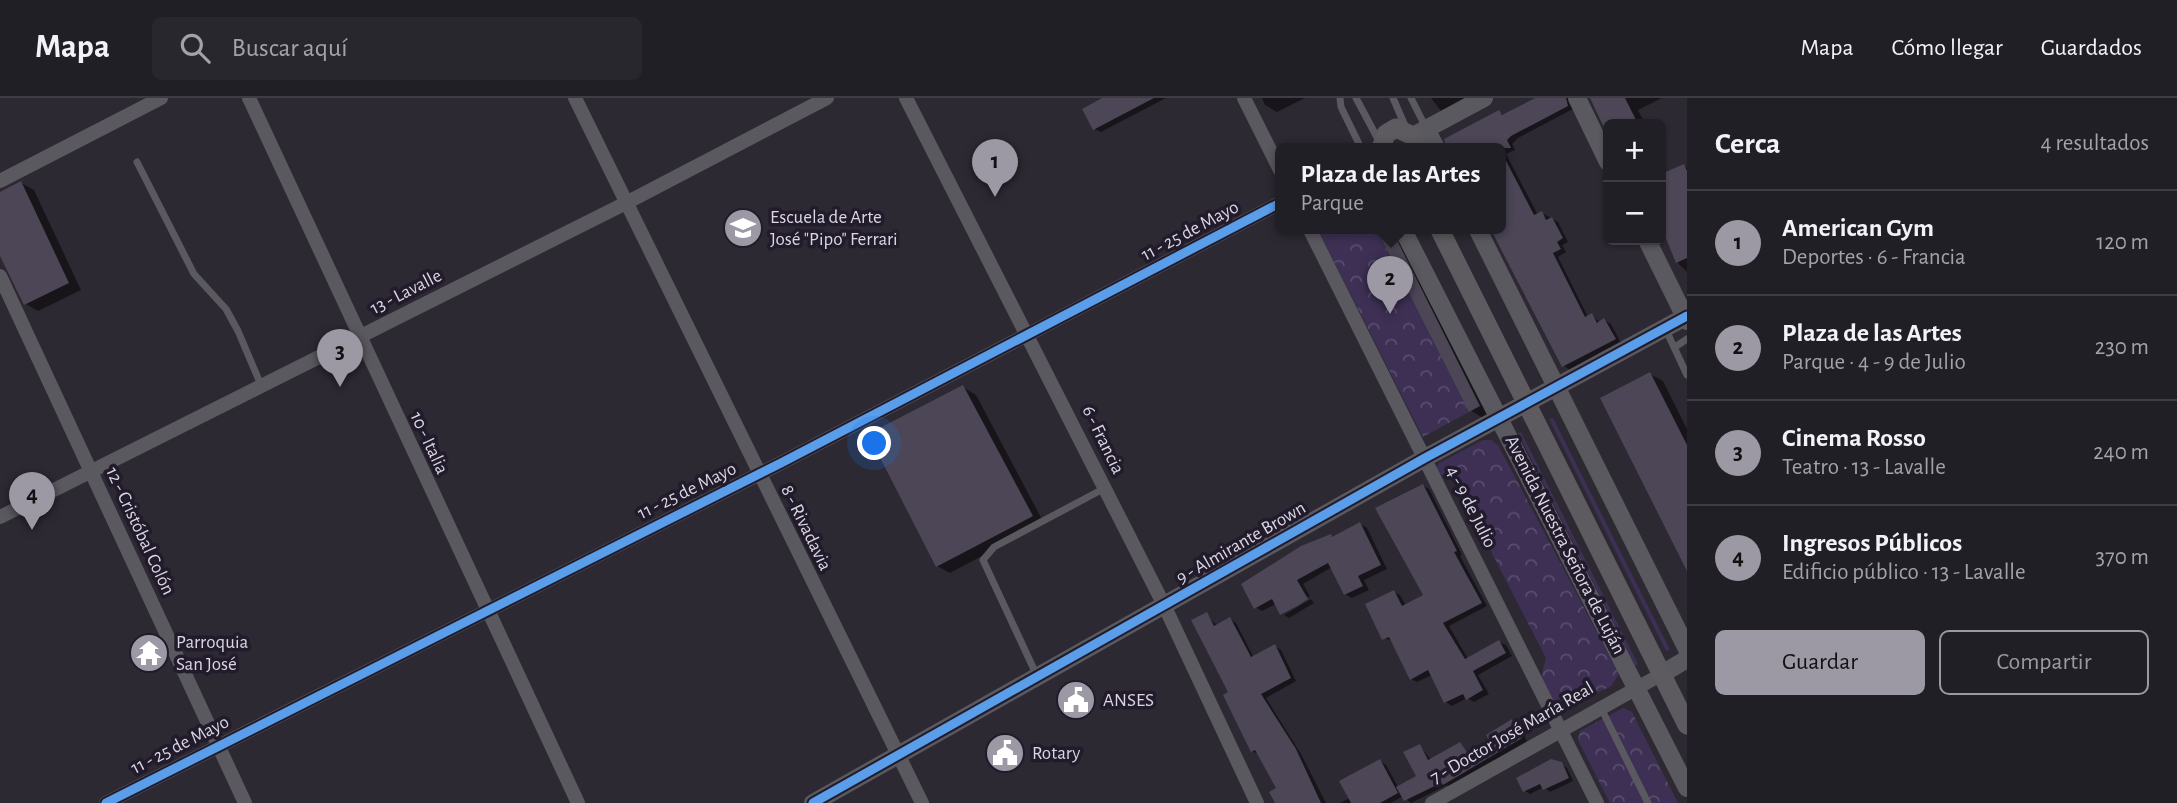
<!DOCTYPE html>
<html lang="es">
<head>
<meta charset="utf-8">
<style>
	:root { --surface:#211f26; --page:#29272e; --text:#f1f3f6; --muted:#a2a2a7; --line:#3e3d43; --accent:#9d99a4 }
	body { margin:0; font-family:"Alegreya Sans",sans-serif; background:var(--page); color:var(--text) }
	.controls { position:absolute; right:21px; top:21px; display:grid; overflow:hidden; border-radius:10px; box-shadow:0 2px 5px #0004 }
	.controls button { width:63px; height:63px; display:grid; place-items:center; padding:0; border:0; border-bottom:2px solid var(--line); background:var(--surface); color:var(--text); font:35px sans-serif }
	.you { position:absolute; left:875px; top:346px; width:24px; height:24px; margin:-18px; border:5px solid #fff; border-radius:50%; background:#1a73e8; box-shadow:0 0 0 10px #1a73e833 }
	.badge { display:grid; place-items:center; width:46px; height:46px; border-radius:50%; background:var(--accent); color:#111; font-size:23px; font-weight:700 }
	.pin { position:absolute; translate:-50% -58px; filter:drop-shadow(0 2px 4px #0008) }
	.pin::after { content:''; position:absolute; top:37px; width:24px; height:21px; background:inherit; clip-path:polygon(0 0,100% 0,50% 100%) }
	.popup { position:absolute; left:1275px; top:45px; width:231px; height:91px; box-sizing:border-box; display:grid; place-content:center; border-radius:10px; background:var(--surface); filter:drop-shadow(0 2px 5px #0005); font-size:23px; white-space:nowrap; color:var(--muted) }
	.popup b { font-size:26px; color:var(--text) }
	.popup::after { content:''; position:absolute; left:50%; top:100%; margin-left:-14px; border:14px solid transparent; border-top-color:var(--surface) }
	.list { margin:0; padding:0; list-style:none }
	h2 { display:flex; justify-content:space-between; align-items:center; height:91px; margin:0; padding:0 28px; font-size:30px }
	h2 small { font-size:23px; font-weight:400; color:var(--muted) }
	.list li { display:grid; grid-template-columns:46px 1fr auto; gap:21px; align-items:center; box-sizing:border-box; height:105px; padding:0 28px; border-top:2px solid var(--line) }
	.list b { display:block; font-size:26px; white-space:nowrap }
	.list p { margin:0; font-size:23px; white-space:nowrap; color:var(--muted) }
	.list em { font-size:23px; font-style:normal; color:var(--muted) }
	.actions { display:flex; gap:14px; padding:21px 28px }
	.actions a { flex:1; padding:16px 0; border:2px solid var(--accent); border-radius:10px; text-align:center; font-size:24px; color:var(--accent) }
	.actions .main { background:var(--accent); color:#111 }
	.icon { flex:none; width:38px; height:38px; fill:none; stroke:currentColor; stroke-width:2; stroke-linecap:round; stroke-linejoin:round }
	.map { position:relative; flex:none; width:1687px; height:705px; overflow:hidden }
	header { display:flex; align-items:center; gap:42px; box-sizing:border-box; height:98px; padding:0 35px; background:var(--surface); border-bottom:2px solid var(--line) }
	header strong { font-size:33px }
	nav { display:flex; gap:38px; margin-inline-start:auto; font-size:24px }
	.search { width:490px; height:63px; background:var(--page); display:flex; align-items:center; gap:18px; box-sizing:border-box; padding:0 24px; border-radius:10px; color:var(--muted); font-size:26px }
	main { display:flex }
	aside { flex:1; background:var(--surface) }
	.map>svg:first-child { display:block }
</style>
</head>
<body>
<header>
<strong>Mapa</strong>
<div class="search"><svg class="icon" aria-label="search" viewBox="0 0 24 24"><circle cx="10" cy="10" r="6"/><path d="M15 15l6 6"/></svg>Buscar aquí</div>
<nav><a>Mapa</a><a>Cómo llegar</a><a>Guardados</a></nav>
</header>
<main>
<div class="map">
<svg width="1687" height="705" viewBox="0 0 1687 705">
	<defs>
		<pattern id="forest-crowns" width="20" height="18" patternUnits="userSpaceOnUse" patternTransform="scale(1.75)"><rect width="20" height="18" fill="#3e3055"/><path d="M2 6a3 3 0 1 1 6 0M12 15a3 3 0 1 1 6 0" fill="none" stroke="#594d6d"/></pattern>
	</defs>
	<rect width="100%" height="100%" fill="#2c2932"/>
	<path fill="#3e3055" d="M1553,320L1670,552L1666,553L1549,321Z
		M1521,334L1638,566L1635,568L1518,335Z"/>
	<path fill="url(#forest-crowns)" d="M1317,130H1376L1469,314L1423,339Z
		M1483,342H1491L1498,347L1619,576L1611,588L1565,611L1557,609L1541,579L1546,560L1450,374L1439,378L1436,371L1439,365Z
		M1623,610L1632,614L1678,705H1610L1578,642L1580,633Z"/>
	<path fill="#0007" d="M1106,0H1166L1101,34L1095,31Z
		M1262,0H1305L1277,14L1265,7Z
		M1431,0H1464L1441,13Z
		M1539,0H1568L1573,11L1518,40L1512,46L1515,52L1506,56L1538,117L1542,115L1558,124L1568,144L1562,147L1566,154L1558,159L1588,219L1592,217L1600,225L1604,222L1611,226L1621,245L1570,272L1564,268L1500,130L1499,14L1505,18Z
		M1591,0H1662L1638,12L1645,26H1608V35Z
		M1684,68L1687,70V174L1677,164L1661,126V78Z
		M21,85L34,92L81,192L38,213L26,206L0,152V96Z
		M1378,130H1400L1492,316L1483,320L1470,312Z
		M1650,276L1663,283L1687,331V469Z
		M963,289L976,297L1044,425L950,475L937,468Z
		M1423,388L1429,391L1462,457L1460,458L1487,508L1449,528L1468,561L1499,544L1506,547L1512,558L1478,577L1489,596L1474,604L1467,600L1452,608L1446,604L1432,577L1417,584L1411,581L1393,543L1384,540L1394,494L1400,497L1406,508L1425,498Z
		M1360,426L1367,430L1387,471L1364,482L1369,492L1352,500L1345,496L1332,469L1303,486L1310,498L1283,514V517L1276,506L1262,513L1255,509L1334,440Z
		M1311,501L1314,505L1289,520L1284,517Z
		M1206,516L1217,528L1230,521L1236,525L1254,560L1275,548L1281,552L1296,583L1266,600L1301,656L1326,705H1277L1279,691L1258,656L1252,653L1230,595Z
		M1512,623L1518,627L1527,643L1450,689L1447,687L1411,705L1403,698L1391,705H1340L1350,700L1380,663L1386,667L1398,689L1418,679L1420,648L1431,662L1460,646L1469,655L1491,643Z
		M1561,666L1567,670L1573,683L1550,694L1544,689L1530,696L1525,693Z"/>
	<path fill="#4c4656" d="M1102,0H1154L1093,32L1082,11Z
		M1535,0H1566L1568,8L1511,38L1507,42L1511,50H1447L1444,41L1499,12L1502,17Z
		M1590,0H1625L1638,26H1608V38Z
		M1500,51L1534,117L1542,113L1546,122L1552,119L1563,140L1557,144L1561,151L1553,155L1585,219L1592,215L1597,225L1604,220L1616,241L1562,269L1490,130H1500Z
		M1684,66L1687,73V160L1676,165L1661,128V76Z
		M21,83L69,185L24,207L0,158V94Z
		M1376,130H1391L1480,308L1469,314Z
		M1650,274L1687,347V473L1600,300Z
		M963,287L1033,418L936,469L868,336Z
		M1423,386L1457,453L1454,454L1482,505L1443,525L1465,561L1499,542L1506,555L1473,573L1483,592L1466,602L1463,596L1444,605L1428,572L1410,582L1389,539L1382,542L1365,506L1394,492L1402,508L1423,497L1375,410Z
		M1360,424L1381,467L1358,478L1363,488L1344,497L1328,465L1297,482L1308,501L1299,507L1280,517L1272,501L1254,511L1241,486L1301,448L1331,436L1332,439Z
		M1207,514L1214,528L1230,519L1251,559L1275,546L1291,580L1261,596L1296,651L1321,705H1275L1269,694L1276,690L1255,652L1251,654L1243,638L1223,597L1228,594L1191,522Z
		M1512,621L1522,640L1443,687L1441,685L1404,703L1396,689L1416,678L1403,654L1420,646L1428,662L1460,644L1467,654L1489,642L1486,637Z
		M1380,661L1398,695L1380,705H1351L1339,683Z
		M1551,661L1562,664L1569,680L1543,692L1540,686L1523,694L1516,680Z"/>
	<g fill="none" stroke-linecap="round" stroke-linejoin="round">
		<path stroke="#5b5960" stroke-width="7" d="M1340,0L1341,9L1361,50
			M1356,0L1379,43
			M1393,0L1406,30
			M1411,0L1426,30
			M137,64L194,176L226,211L238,233L261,287
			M1666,232L1687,277
			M1675,249L1687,241
			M1037,578L983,462L994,449L1105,390
			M1601,610L1648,705"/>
		<path stroke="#5b5960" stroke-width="14" d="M249,0L578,705
			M575,0L922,705
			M906,0L1165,509L1257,705
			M1244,0L1280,72
			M0,83L161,0
			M1309,130L1597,705
			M0,178L245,705
			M0,419L626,105L827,0
			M106,705L781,365L1280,105
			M1432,705L1662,576"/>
		<path stroke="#5b5960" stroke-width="18" d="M1577,0L1608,64
			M1426,31L1436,50
			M1413,38L1484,0
			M1402,130L1687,690
			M1477,130L1687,551
			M1647,142L1687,223
			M1662,576L1687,561
			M813,705L1425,360L1687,218"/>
		<path stroke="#5d5b5f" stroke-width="19" d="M1381,50L1386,36L1396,30L1413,38L1416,50
			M1439,130L1687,627"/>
		<defs>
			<path id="cycleway" d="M106,705L781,365L1280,105
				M813,705L1425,360L1687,218"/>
		</defs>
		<use href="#cycleway" stroke="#211b2c" stroke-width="13"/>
		<use href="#cycleway" stroke="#5a9eea" stroke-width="9"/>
	</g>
	<defs>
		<symbol id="university-disc" viewBox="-11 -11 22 22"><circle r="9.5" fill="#9d99a4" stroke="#211b2c"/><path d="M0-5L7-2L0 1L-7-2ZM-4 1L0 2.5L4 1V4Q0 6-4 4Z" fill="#fff"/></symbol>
		<symbol id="temple-disc" viewBox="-11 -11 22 22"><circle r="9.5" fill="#9d99a4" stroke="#211b2c"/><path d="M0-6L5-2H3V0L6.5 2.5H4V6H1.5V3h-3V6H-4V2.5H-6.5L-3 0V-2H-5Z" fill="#fff"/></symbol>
		<symbol id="civic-disc" viewBox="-11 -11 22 22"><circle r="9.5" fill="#9d99a4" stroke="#211b2c"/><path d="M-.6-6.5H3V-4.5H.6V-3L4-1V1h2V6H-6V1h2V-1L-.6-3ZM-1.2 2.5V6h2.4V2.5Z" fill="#fff"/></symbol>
	</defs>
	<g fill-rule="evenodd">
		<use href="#university-disc" x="721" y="108" width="44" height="44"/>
		<use href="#temple-disc" x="127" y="533" width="44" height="44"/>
		<use href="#civic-disc" x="1054" y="580" width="44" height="44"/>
		<use href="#civic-disc" x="983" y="633" width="44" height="44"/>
	</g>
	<g text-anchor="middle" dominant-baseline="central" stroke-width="7" stroke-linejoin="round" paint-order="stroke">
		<g font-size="19" fill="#dad6e2" stroke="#211b2c" text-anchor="start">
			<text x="770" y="119">Escuela de Arte<tspan x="770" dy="22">José "Pipo" Ferrari</tspan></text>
			<text x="176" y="544">Parroquia<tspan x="176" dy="22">San José</tspan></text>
			<text x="1103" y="602">ANSES</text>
			<text x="1032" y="655">Rotary</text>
		</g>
		<g font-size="19" fill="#dad6e2" stroke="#211b2c">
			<text transform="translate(1190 133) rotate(-28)">11 - 25 de Mayo</text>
			<text transform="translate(406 194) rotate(-27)">13 - Lavalle</text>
			<text transform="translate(1103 342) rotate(64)">6 - Francia</text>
			<text transform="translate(429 345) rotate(65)">10 - Italia</text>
			<text transform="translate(687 393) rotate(-26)">11 - 25 de Mayo</text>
			<text transform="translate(1471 409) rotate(63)">4 - 9 de Julio</text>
			<text transform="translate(806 430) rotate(64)">8 - Rivadavia</text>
			<text transform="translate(140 433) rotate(65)">12 - Cristóbal Colón</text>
			<text transform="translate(1241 445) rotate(-30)">9 - Almirante Brown</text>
			<text transform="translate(1565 447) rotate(63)">Avenida Nuestra Señora de Luján</text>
			<text transform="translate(1512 635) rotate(-30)">7 - Doctor José María Real</text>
			<text transform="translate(180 647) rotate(-27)">11 - 25 de Mayo</text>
		</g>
	</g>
</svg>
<div class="controls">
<button>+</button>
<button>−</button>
</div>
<div class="you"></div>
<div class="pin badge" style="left:995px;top:99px">1</div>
<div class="pin badge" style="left:1390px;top:216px">2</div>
<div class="popup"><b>Plaza de las Artes</b>Parque</div>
<div class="pin badge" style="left:340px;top:289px">3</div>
<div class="pin badge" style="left:32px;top:432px">4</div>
</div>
<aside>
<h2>Cerca<small>4 resultados</small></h2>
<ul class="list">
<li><span class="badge">1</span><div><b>American Gym</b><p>Deportes · 6 - Francia</p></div><em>120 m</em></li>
<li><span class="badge">2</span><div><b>Plaza de las Artes</b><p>Parque · 4 - 9 de Julio</p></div><em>230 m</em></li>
<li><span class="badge">3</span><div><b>Cinema Rosso</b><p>Teatro · 13 - Lavalle</p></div><em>240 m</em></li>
<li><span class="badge">4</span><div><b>Ingresos Públicos</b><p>Edificio público · 13 - Lavalle</p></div><em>370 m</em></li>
</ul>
<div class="actions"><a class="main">Guardar</a><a>Compartir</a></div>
</aside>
</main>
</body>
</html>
